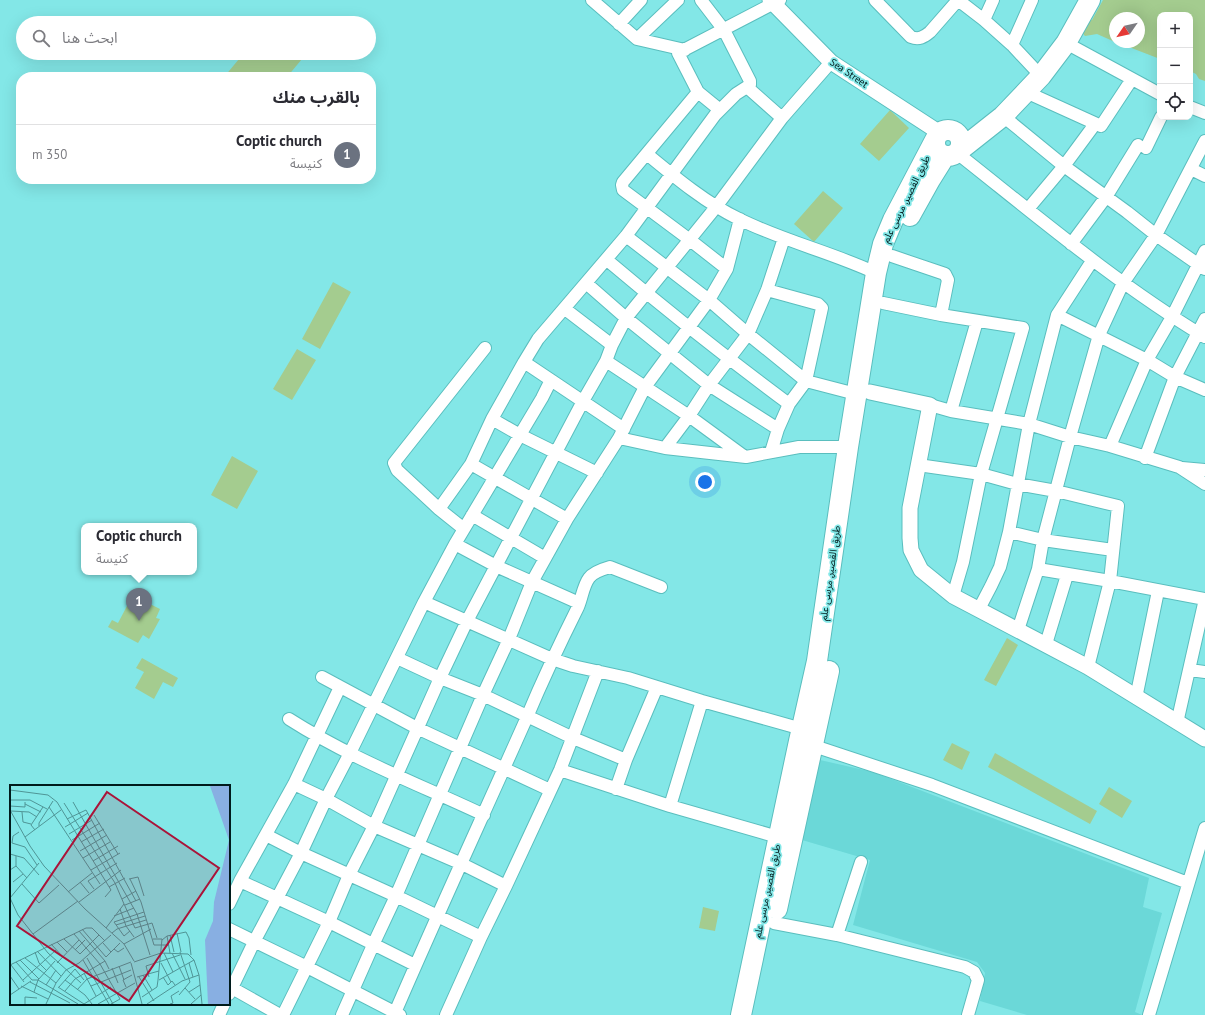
<!DOCTYPE html>
<html lang="ar">
<head>
<meta charset="utf-8">
<style>
	:root { --surface:#fff; --page:#f2f2f3; --text:#2b2b33; --muted:#7c7c81; --line:#e1e1e2; --accent:#ea580c }
	body { margin:0; font-family:"PT Sans","Noto Sans Arabic",sans-serif; background:var(--page); color:var(--text); direction:rtl }
	.controls { position:absolute; right:12px; top:12px; display:grid; overflow:hidden; border-radius:8px; box-shadow:0 4px 16px #0002 }
	.controls button { width:36px; height:36px; display:grid; place-items:center; padding:0; border:0; border-bottom:1px solid var(--line); background:var(--surface); color:var(--text); font:20px sans-serif }
	.compass { position:absolute; left:1109px; top:12px; width:36px; height:36px; border-radius:50%; background:var(--surface); box-shadow:0 4px 16px #0002; rotate:236deg }
	.you { position:absolute; left:705px; top:482px; width:14px; height:14px; margin:-10px; border:3px solid #fff; border-radius:50%; background:#1a73e8; box-shadow:0 0 0 6px #1a73e833 }
	.badge { display:grid; place-items:center; width:26px; height:26px; border-radius:50%; background:var(--accent); color:#fff; font-size:13px; font-weight:700 }
	.pin { position:absolute; translate:-50% -33px; filter:drop-shadow(0 1px 2px #0008) }
	.pin::after { content:''; position:absolute; top:21px; width:14px; height:12px; background:inherit; clip-path:polygon(0 0,100% 0,50% 100%) }
	.popup { position:absolute; left:81px; top:523px; width:116px; height:52px; box-sizing:border-box; display:grid; place-content:center; border-radius:8px; background:var(--surface); filter:drop-shadow(0 1px 3px #0005); font-size:13px; white-space:nowrap; color:var(--muted) }
	.popup b { font-size:15px; color:var(--text) }
	.popup::after { content:''; position:absolute; left:50%; top:100%; margin-left:-8px; border:8px solid transparent; border-top-color:var(--surface) }
	.list { margin:0; padding:0; list-style:none }
	h2 { display:flex; justify-content:space-between; align-items:center; height:52px; margin:0; padding:0 16px; font-size:17px }
	h2 small { font-size:13px; font-weight:400; color:var(--muted) }
	.list li { display:grid; grid-template-columns:26px 1fr auto; gap:12px; align-items:center; box-sizing:border-box; height:60px; padding:0 16px; border-top:1px solid var(--line) }
	.list b { display:block; font-size:15px; white-space:nowrap }
	.list p { margin:0; font-size:13px; white-space:nowrap; color:var(--muted) }
	.list em { font-size:13px; font-style:normal; color:var(--muted) }
	.icon { flex:none; width:22px; height:22px; fill:none; stroke:currentColor; stroke-width:2; stroke-linecap:round; stroke-linejoin:round }
	.map { position:relative; flex:none; width:1205px; height:1015px; overflow:hidden; direction:ltr }
	.search { position:absolute; background:var(--surface); box-shadow:0 4px 16px #0002; left:16px; top:16px; width:360px; height:44px; display:flex; align-items:center; gap:10px; box-sizing:border-box; padding:0 14px; border-radius:22px; color:var(--muted); font-size:15px }
	.panel { position:absolute; background:var(--surface); box-shadow:0 4px 16px #0002; left:16px; top:72px; width:360px; height:112px; border-radius:16px; direction:rtl }
	.map>svg:first-child { display:block }
</style>
</head>
<body>
<div class="map">
<svg width="1205" height="1015" viewBox="0 0 1205 1015">
	<rect width="100%" height="100%" fill="#83e7e7"/>
	<path fill="#6bd8d8" d="M820,760L873,772L1149,878L1143,907L1162,913L1135,1012L1142,1015H1027L980,1001L985,973L977,962L853,925L870,860L802,840Z"/>
	<path fill="#a4cc8f" d="M1103,0H1205V81L1199,79L1196,74L1190,71V15H1160V59L1116,42H1139V18H1115V42L1097,34L1085,36L1080,30L1086,19L1092,20Z
		M244,53H307L287,77H224Z
		M890,110L909,128L879,161L860,144Z
		M823,191L843,208L814,242L794,224Z
		M333,282L351,292L320,349L302,339Z
		M297,349L316,360L292,400L273,389Z
		M232,456L258,471L237,509L211,495Z
		M138,598L160,609L156,618L160,619L149,639L143,635L138,643L108,627L112,620L118,623L128,604L133,607Z
		M1007,638L1018,645L996,686L984,680Z
		M142,658L178,678L173,687L163,682L154,699L135,688L144,672L136,668Z
		M952,743L970,752L962,770L943,760Z
		M995,753L1097,811L1090,824L988,767Z
		M1109,787L1132,801L1122,818L1099,804Z
		M703,907L719,911L715,931L699,928Z"/>
	<g fill="none" stroke-linecap="round" stroke-linejoin="round">
		<defs>
			<path id="minor" d="M592,0L637,39L685,50
				M875,0L911,37C919,40 924,37 930,32L958,0
				M958,0L984,20L1012,45L1041,76
				M984,20L993,0
				M619,24L641,0
				M637,39L678,0
				M1066,43L1160,94
				M1012,45L1032,0
				M747,87L782,118
				M1026,92L1101,126L1132,79
				M1190,107L1205,113
				M720,110L698,92L678,53L780,0
				M1003,116L1064,166L1127,212L1156,235L1205,269
				M1146,148L1161,117
				M957,153C1038,217 1117,284 1205,337
				M647,154C676,178 706,203 739,219C783,241 831,252 876,273
				M1191,169L1205,176
				M1028,209L1064,166L1095,124
				M626,236L709,300L748,334L806,381L856,394
				M1071,244L1106,197L1138,145
				M892,256L945,274L948,280L941,315
				M607,260C666,310 727,358 789,404
				M1092,261L1057,315L1147,360L1175,377L1205,390
				M727,269L740,219
				M586,283L626,318L709,385L778,429L789,404L806,381L822,308L818,304L767,290
				M883,303L941,315L1023,328L981,474L963,562L953,596
				M565,309L612,345
				M606,361L689,416L745,457
				M524,362L624,429
				M930,405L951,411L1029,424L1070,437L1110,446L1179,467L1205,484
				M951,411L977,321
				M492,419L520,435L597,473
				M619,438L645,387L709,300L727,269L690,240L623,190L622,185L623,182L698,92
				M1110,446L1147,360L1172,317L1205,251
				M665,448L689,416L709,385L748,334L767,290L784,238
				M771,452L778,429
				M1145,458L1175,377L1205,319
				M471,464L567,519
				M918,465L981,474L1017,484L1056,491L1118,506L1110,581L1088,667
				M1182,468L1205,470
				M439,509L471,464L492,419L524,362L538,339L626,236L715,115L736,94L750,85V81L724,30L701,0
				M472,515L545,558
				M464,529L439,509L397,470L394,463L485,348
				M1009,532L1043,540L1113,550
				M455,544L496,566L579,603
				M1038,569L1110,581L1205,599
				M424,602L552,659L573,666L628,678L702,701L802,729
				M979,609L991,586L1000,567L1009,532L1029,424L1057,315
				M1018,630L1038,569L1043,540L1070,437L1099,335L1123,283L1156,235L1205,141
				M1046,644L1067,575
				M397,658L440,678L483,695L573,738L626,760L657,687
				M1190,670L1205,672
				M322,677L417,728L550,790
				M1136,698L1158,591
				M289,719C350,758 418,784 484,815
				M1177,723L1205,599
				M808,744L932,785L1188,883
				M560,770L670,806L778,837
				M294,784L326,799L374,826L462,864L506,886
				M616,789L626,760
				M670,806L702,701
				M266,835L301,853L396,896L481,937
				M240,881L329,922L415,965
				M229,904L240,881L294,784L340,687
				M774,923L837,935L965,967L974,972L978,980L968,1015
				M229,929L307,967L400,1015
				M837,935L861,862
				M232,988L280,1015
				M229,994L254,942L301,853L326,799L350,753L424,602L455,544L542,398L551,380
				M219,1015L224,1004
				M283,1015L329,922L349,875L374,826L440,678L467,621L583,401L606,361L612,345L626,318L716,207L782,118L831,62
				M342,1015L373,945L396,896L483,695L509,639L532,582L567,519L619,438L665,448L746,457L799,447H848
				M394,1015C437,915 483,816 527,717C543,679 560,643 578,607C582,598 583,586 589,578C593,572 603,569 610,567L661,587
				M446,1015L481,937L506,886L560,770L598,671
				M1149,1015L1205,828"/>
			<path id="tertiary" d="M770,0L831,62L940,133
				M870,392L930,405L910,508V538L911,550L921,570L953,596L1088,667L1205,739"/>
			<path id="primary" d="M935 143a13 13 0 1 1 26 0a13 13 0 1 1-26 0Z
				M960,150L1003,116L1041,76L1066,43L1090,0
				M910,216L930,180L945,156
				M777,909L829,671
				M741,1015L799,741L817,661L848,447L876,273L883,244L893,220L935,140"/>
		</defs>
		<use href="#minor" stroke="#5abebe" stroke-width="14"/>
		<use href="#tertiary" stroke="#5abebe" stroke-width="17"/>
		<use href="#primary" stroke="#5abebe" stroke-width="22"/>
		<use href="#minor" stroke="#fff" stroke-width="12"/>
		<use href="#tertiary" stroke="#fff" stroke-width="15"/>
		<use href="#primary" stroke="#fff" stroke-width="20"/>
	</g>
	<g text-anchor="middle" dominant-baseline="central" stroke-width="3.5" stroke-linejoin="round" paint-order="stroke">
		<g font-size="10" fill="#001b1c" stroke="#83e7e7">
			<text transform="translate(849 73) rotate(34)">Sea Street</text>
			<text transform="translate(906 199) rotate(-64)">طريق القصير, مرسى علم</text>
			<text transform="translate(830 573) rotate(-82)">طريق القصير, مرسى علم</text>
			<text transform="translate(767 891) rotate(-78)">طريق القصير, مرسى علم</text>
		</g>
	</g>
	<g transform="translate(10 785)">
		<rect width="220" height="220" fill="#83e7e7"/>
		<path d="M200,1H220V219H198L195,155L203,136L204,117L219,55Z" fill="#88afe2"/>
		<path fill="none" stroke="#4f9596" stroke-width="1" d="M0,5L38,10L47,17L101,105L95,112M0,15H20L37,24M63,17L127,129L140,170M54,18L105,98L114,119L96,143M15,19L31,27M0,21L15,22V17M39,22L90,99M0,25L20,61L34,81L75,124L114,159L124,176M1,26L19,27L27,32M12,27L13,37L21,39M84,30L108,69M57,34L76,25L126,116M29,41V38L43,16M55,42L78,28M25,45L21,40L33,22M9,47L3,51L2,58L15,62L27,80M59,49L82,35M15,52L51,25M62,55L90,38M71,57L94,44M70,66L97,50M0,69L14,73L29,90M73,73L100,57M83,76L108,61M6,81L17,93M0,85L6,81V71M81,85L110,68M119,94L128,92L134,111M120,94L131,117L144,160H159M3,97L13,89M70,97L79,108M12,99L29,118L49,100M99,102L115,93M84,104L78,96L107,78M58,107L82,88M0,113L8,130L38,168L71,198M0,113L29,78M112,114L126,106M69,117L111,85M114,119L125,143L142,138L147,153M115,120L130,114M110,124L116,141L124,152M104,131L124,123M106,140L135,131M72,144L96,172L110,158M69,146L95,176M120,146L114,151L104,137L134,127M102,148L107,144L136,135M167,148L171,167M23,149L68,116M64,149L90,179L110,214L101,219M160,150L164,167M157,151L160,168M54,154L70,169L89,150M152,155L157,151L176,147L179,153L181,170M47,157L57,167M93,158L101,167M41,159L53,172M114,159L141,144M104,164L108,167L114,163M65,165L75,155M27,166L51,191M25,167L29,178L36,185M154,168L163,187M162,168L175,194M15,173L46,198M77,173L103,219M10,175L29,194M73,175L99,219M6,177L22,195H28L68,219M124,177L151,168L178,169L184,175L189,190L192,219M47,178L69,155M121,178L132,219M151,178L161,197M179,178L183,192M0,180L76,143H82L95,156M1,180L14,197M109,181L114,195M102,183L108,198M74,188L86,211M133,190L142,205M0,191L9,204M127,192L149,186M129,192L144,216M139,192L136,181L170,170M153,192L158,200L162,196L165,200M13,195L46,165M55,195L75,210L82,219M149,195L184,175M20,197L60,218M36,200L46,185M11,201L38,214M81,201L121,185M48,202L74,219M49,202L65,184L74,195M116,202L113,195L122,190M175,203L185,214M67,205L77,194L121,177M55,206L65,194L95,176L99,184M24,207L28,195L45,176M179,207L190,200M0,210L21,196M169,210L180,197L170,167M132,212L147,202L148,195L152,154H143M15,219V212L27,213M36,219L46,198L56,185L69,178L101,150M74,219L101,202M88,219L125,198M137,219L172,196L189,190M160,219L163,218L161,211L169,206M181,219L191,210"/>
		<path fill="#aa1439" fill-opacity="0.15" stroke="#aa1439" stroke-width="2" d="M97,7L209,83L119,216L7,141Z"/>
		<rect width="220" height="220" fill="none" stroke="#001b1c" stroke-width="2"/>
	</g>
</svg>
<div class="controls">
<button>+</button>
<button>−</button>
<button><svg class="icon" aria-label="locate" viewBox="0 0 24 24"><circle cx="12" cy="12" r="6"/><path d="M12 2v4M12 18v4M2 12h4M18 12h4"/></svg></button>
</div>
<svg class="compass" viewBox="-18 -18 36 36"><path d="M0-13l5 13h-10z" fill="#e53935"/><path d="M0 13l5-13h-10z" fill="#7c7c81"/></svg>
<div class="you"></div>
<div class="pin badge" style="left:139px;top:621px;background:#6b7280">1</div>
<div class="popup"><b>Coptic church</b>كنيسة</div>
<div class="search"><svg class="icon" aria-label="search" viewBox="0 0 24 24"><circle cx="10" cy="10" r="6"/><path d="M15 15l6 6"/></svg>ابحث هنا</div>
<section class="panel">
<h2>بالقرب منك<small></small></h2>
<ul class="list">
<li><span class="badge" style="background:#6b7280">1</span><div><b>Coptic church</b><p>كنيسة</p></div><em>350 m</em></li>
</ul>
</section>
</div>
</body>
</html>
